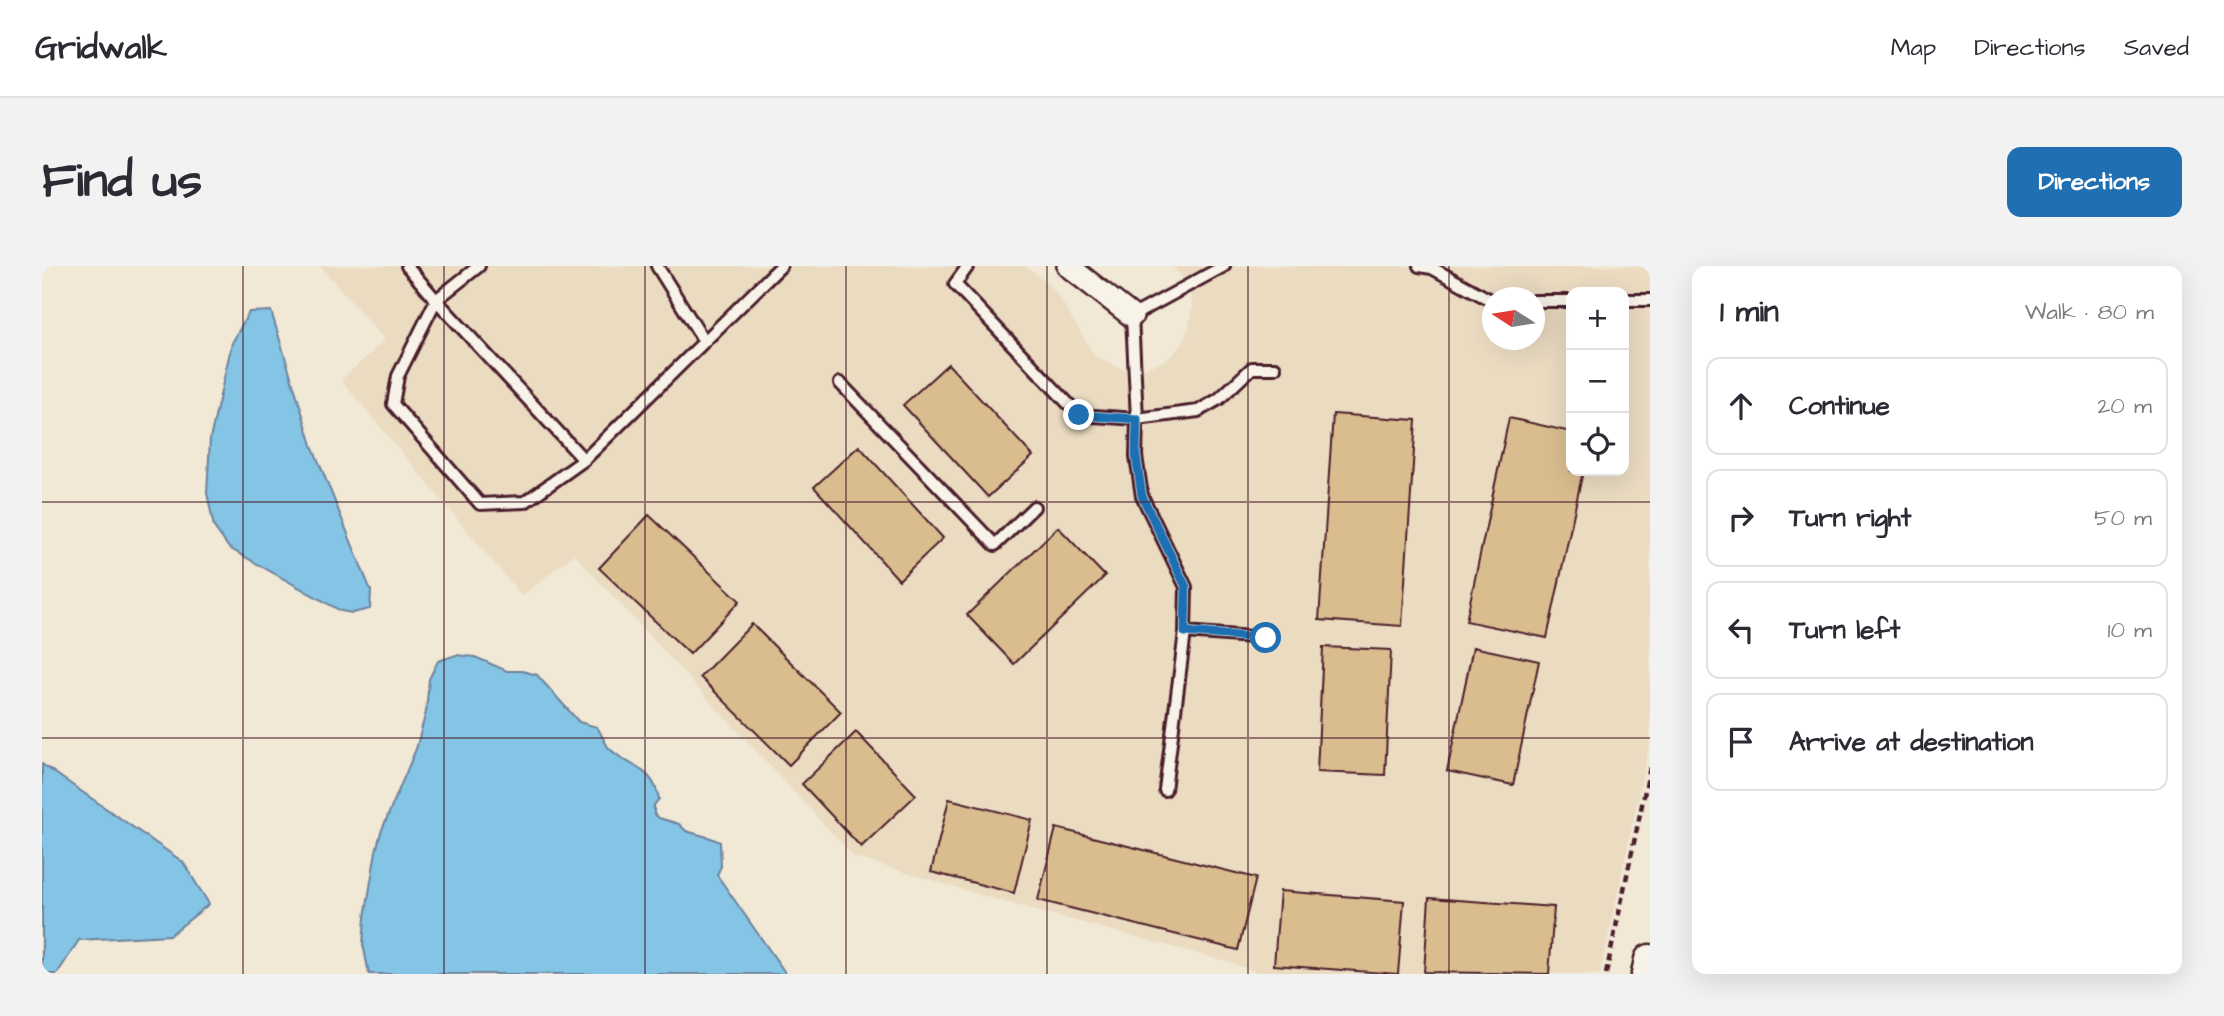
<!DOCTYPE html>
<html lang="en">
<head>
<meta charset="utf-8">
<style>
	:root { --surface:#fff; --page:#f2f2f3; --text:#2b2b33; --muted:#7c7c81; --line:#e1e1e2; --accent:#1f6fb2 }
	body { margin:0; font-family:"Architects Daughter",sans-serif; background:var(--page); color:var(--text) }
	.controls { position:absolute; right:21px; top:21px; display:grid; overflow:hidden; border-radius:14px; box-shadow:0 7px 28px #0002 }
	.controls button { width:63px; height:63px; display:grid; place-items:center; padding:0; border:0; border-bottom:2px solid var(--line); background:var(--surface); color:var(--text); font:35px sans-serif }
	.compass { position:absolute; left:1440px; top:21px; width:63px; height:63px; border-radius:50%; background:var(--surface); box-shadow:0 7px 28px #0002; rotate:282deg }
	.stop { position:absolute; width:21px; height:21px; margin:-16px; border:5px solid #1f6fb2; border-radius:50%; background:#fff }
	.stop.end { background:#1f6fb2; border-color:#fff; box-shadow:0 2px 7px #0008 }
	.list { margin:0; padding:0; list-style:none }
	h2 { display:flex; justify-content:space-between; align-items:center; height:91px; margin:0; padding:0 28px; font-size:30px }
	h2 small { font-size:23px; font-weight:400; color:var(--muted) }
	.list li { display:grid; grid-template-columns:46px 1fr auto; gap:21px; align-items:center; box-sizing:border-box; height:98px; margin:0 14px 14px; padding:0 14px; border:2px solid var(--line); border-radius:14px }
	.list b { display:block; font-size:26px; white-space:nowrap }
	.list em { font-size:23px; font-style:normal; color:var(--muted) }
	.icon { flex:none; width:38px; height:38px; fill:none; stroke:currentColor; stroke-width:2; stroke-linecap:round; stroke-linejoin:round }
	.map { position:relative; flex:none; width:1608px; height:708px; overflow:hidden; border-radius:14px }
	header { display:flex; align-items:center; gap:42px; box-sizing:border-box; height:98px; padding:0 35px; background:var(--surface); border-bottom:2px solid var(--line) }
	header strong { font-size:33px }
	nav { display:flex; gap:38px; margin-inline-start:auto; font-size:24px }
	.intro { display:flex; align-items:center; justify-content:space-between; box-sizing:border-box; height:168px; padding:0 42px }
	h1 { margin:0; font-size:49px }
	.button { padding:18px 32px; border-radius:14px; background:var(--accent); color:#fff; font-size:24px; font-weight:700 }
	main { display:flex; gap:42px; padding:0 42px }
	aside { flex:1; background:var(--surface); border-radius:14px; box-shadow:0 7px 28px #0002 }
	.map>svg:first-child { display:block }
</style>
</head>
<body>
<header>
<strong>Gridwalk</strong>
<nav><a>Map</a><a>Directions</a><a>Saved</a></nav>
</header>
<div class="intro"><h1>Find us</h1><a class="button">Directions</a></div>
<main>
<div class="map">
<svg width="1608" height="708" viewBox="0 0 1608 708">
	<rect width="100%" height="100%" fill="#f1e8d6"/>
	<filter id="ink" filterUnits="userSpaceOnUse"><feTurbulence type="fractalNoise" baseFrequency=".0143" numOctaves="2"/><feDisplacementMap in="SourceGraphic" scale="14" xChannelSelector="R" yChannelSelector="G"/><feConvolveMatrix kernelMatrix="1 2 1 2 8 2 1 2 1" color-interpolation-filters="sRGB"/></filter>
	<g filter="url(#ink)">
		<path fill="#eadbc1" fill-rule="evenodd" d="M278,0H984L1013,25L1053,90L1074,101L1089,105L1107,101L1127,92L1141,77L1147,60L1150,41L1149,28L1141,12L1130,0H1608V476L1558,708H1219L1187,696L956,634L812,591L532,288L480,330L299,114L343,74ZM1529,26H1582V205H1529ZM1450,32H1492V74H1450Z"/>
		<path fill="#84c4e5" stroke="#6d829b" stroke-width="2" d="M229,45L270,179L329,325L328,343L310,347L299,345L187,282L172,261L165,227L168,173L190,77L207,46Z
			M414,389L433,391L465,405H480L495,409L537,456L555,461C559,467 562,475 566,481C584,501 611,499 617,533L612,539V548L617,552L637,558L644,565L669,572L678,576L679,600L675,609L744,708H327L321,678L323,651L334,585L339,566L374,483L384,446L387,413L396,395Z
			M0,498L141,596L167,638L128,669L37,674L15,708H0Z"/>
		<path fill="#dabd8f" stroke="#4a1f2b" stroke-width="2" d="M906,98L991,190L946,231L861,139Z
			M1291,148L1374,154L1360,360L1277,354Z
			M1467,152L1529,166V205H1541L1505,372L1424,355Z
			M817,180L901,272L857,314L772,221Z
			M607,249L698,335L648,388L557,302Z
			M1016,261L1063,310L972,398L925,349Z
			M710,358L799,446L747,499L658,411Z
			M1281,381L1349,384L1343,509L1275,506Z
			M1431,381L1497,395L1471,519L1405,505Z
			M814,466L874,529L819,581L760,518Z
			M907,533L990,554L972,627L889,606Z
			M1014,562L1214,612L1196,684L996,634Z
			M1238,625L1362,635L1356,708L1232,699Z
			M1387,632L1512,641L1507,708L1382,706Z"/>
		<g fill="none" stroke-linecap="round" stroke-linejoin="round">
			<defs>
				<path id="lane" d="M365,0L394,34L356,110L351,138L438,238L483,236L542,194L739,0
					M437,0L394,34L542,194
					M615,0L662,75
					M926,0L913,18L1037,149L1095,153L1094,190L1100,230L1144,321L1143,366L1224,372
					M1182,0L1090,50L1095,153L1156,145L1177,133L1210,102H1233
					M1377,0L1390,2L1450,35
					M1582,34H1608
					M1492,35H1529
					M798,117L953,279L992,241
					M1123,524L1143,366"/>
				<path id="street" d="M1026,0L1090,50"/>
				<path id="secondary" d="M1605,708L1608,694"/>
			</defs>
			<use href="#lane" stroke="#4a1f2b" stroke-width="16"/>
			<use href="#street" stroke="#4a1f2b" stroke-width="26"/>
			<use href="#secondary" stroke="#4a1f2b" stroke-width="35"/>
			<path stroke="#4a1f2b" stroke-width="4.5" stroke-dasharray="7 5" stroke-linecap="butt" d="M1564,708L1608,501"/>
			<use href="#lane" stroke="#f7f3e8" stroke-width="10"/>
			<use href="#street" stroke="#f7f3e8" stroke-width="21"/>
			<use href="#secondary" stroke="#f7f3e8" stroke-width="30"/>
		</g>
	</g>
	<g fill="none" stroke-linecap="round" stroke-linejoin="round" filter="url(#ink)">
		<path stroke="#1f6fb2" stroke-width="9" d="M1037,149L1095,153L1094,190L1100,230L1144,321L1143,366L1224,372"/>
	</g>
	<path fill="none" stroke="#4a1f2b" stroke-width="2" stroke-opacity="0.55" d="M201,0V708M402,0V708M603,0V708M804,0V708M1005,0V708M1206,0V708M1407,0V708M0,236H1608M0,472H1608"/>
</svg>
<div class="controls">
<button>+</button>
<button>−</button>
<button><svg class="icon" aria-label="locate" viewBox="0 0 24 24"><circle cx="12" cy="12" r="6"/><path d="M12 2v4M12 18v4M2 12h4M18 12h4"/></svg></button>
</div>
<svg class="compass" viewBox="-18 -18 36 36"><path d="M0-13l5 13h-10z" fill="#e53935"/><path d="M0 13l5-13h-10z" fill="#7c7c81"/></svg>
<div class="stop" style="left:1224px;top:372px"></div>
<div class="stop end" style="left:1037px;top:149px"></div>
</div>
<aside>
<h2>1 min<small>Walk · 80 m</small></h2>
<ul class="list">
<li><svg class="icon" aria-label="ahead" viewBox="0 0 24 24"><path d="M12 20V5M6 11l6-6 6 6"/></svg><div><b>Continue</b></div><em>20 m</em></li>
<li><svg class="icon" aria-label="right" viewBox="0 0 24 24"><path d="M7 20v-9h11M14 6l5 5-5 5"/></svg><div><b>Turn right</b></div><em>50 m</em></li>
<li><svg class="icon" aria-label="left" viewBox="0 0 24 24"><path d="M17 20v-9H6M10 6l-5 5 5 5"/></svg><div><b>Turn left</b></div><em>10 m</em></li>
<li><svg class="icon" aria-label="arrive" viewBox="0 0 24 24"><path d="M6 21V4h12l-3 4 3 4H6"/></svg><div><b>Arrive at destination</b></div></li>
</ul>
</aside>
</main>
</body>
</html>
